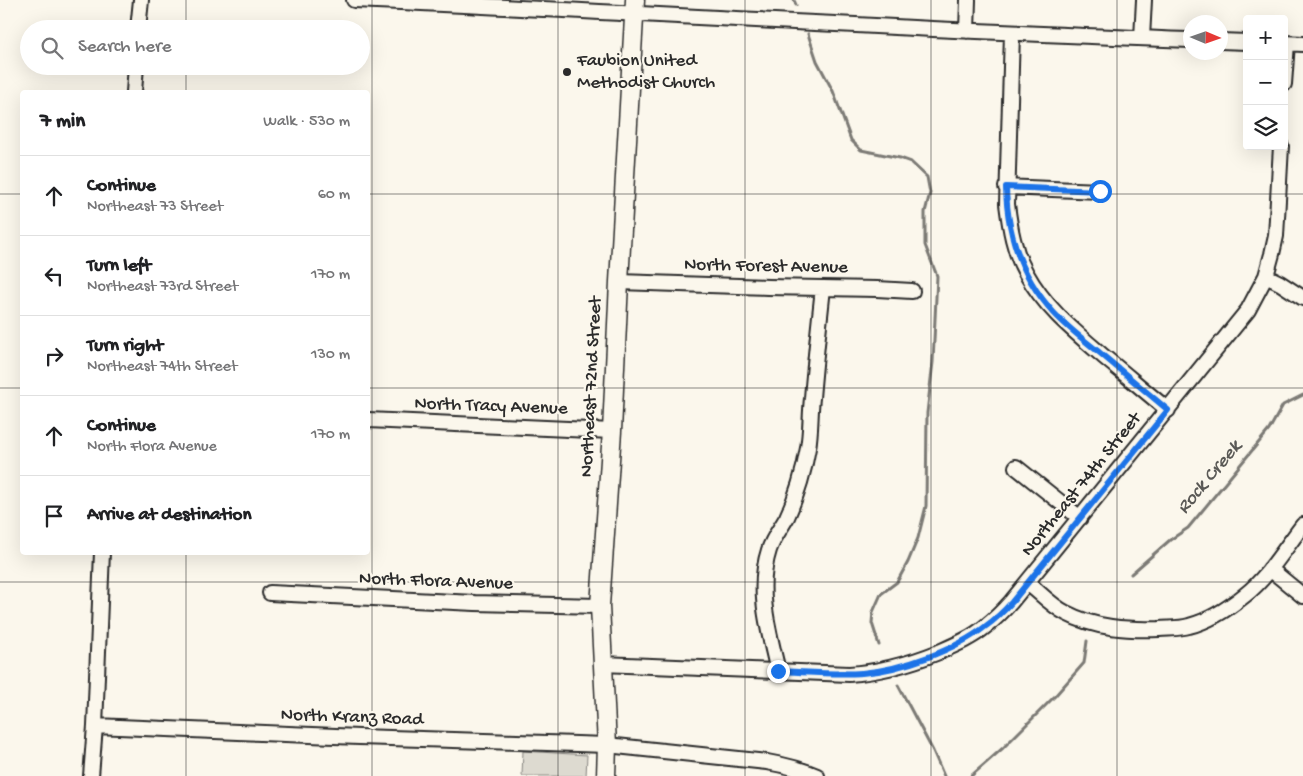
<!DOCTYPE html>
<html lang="en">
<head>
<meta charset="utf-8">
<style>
	:root { --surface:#fff; --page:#f2f2f2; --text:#202124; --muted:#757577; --line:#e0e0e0 }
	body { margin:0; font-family:"Gochi Hand",sans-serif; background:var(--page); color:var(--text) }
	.controls { position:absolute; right:15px; top:15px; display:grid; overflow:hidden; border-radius:5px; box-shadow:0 5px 20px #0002 }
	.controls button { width:45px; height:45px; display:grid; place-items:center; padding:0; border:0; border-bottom:1px solid var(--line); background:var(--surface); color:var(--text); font:25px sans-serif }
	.compass { position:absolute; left:1183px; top:15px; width:45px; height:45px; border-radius:50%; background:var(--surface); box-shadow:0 5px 20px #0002; rotate:92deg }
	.stop { position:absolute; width:15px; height:15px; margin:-11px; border:4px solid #1a73e8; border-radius:50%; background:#fff }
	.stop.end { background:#1a73e8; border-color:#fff; box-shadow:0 1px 5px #0008 }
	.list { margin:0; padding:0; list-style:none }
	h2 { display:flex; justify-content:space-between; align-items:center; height:65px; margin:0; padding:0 20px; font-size:21px }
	h2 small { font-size:16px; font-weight:400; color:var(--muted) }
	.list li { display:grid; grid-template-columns:32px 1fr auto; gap:15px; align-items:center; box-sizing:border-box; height:80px; padding:0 20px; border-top:1px solid var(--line) }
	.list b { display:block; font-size:19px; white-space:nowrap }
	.list p { margin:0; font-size:16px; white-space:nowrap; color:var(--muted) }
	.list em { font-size:16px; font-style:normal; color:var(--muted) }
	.icon { flex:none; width:28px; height:28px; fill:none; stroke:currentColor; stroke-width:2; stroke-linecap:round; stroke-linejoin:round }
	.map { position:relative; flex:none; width:1303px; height:776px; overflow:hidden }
	.search { position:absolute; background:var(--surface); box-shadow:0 5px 20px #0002; left:20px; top:20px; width:350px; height:55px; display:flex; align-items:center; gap:12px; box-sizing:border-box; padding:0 18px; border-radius:28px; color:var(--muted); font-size:19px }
	.panel { position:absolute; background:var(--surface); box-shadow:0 5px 20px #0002; left:20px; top:90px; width:350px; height:465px; border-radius:5px }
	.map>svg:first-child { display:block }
</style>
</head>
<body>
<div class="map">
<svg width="1303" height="776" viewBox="0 0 1303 776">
	<rect width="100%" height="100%" fill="#fbf7ec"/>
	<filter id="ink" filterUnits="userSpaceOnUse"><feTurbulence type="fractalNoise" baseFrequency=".02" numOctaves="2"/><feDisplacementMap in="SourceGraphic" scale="10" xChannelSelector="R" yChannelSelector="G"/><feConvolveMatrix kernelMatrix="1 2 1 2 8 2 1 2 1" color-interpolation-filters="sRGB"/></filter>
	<g filter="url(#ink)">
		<path fill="#dddad0" stroke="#84827e" d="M523,751L587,755L586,776H522Z"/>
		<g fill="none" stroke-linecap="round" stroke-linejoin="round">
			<path stroke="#7b7a75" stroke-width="3" d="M794,0L796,5
				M808,34L817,61L833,91L851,140L861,150L900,158L911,162L927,177L930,193L925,212V245L937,276L933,362L927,413L926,506L918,538L908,562L897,582L881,594L873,612L872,623L879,645
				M1131,574L1170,540L1188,528L1269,430L1283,405L1303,395
				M898,685L933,751L944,776
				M971,776L1003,748L1055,696L1084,663L1087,641"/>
			<defs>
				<path id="minor" d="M354,0C633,12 911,30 1190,40
					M138,29L141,0
					M967,31L968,0
					M1012,33L1007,204C1010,228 1014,252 1026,273C1045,308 1074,331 1103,356C1125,374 1146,392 1168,410
					M1142,38L1144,0
					M1220,41L1247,42
					M1284,43L1303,44
					M1284,84L1287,43
					M134,92L136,66
					M1006,187L1100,191
					M1266,276L1280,283L1303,298
					M619,282L768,287L877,289L912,291
					M368,420L612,431
					M1016,467L1080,518
					M1270,569L1303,596
					M1028,583C1040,593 1052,606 1066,613C1094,628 1127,630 1159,629C1168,628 1179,629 1189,626C1209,621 1229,608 1245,595C1268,577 1285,548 1303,525
					M270,593L475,603L600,606
					M602,664L849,674C881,672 909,664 939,652C955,645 972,638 986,626C995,619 1003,611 1011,602L1248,310L1266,276L1272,254L1276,236L1281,146
					M778,671C769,632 756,590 769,550C773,538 781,528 787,517C797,495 804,471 808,448C811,431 810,415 812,398C815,361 819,325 823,288
					M95,726L359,737L607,745L767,762C784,765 801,769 817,776
					M91,776L95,726L102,552"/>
				<path id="major" d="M606,776L607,745L600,606L612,431L619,282L635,0"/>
			</defs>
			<use href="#minor" stroke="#2b2b2b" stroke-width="18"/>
			<use href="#major" stroke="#2b2b2b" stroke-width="21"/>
			<use href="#minor" stroke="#fbf7ec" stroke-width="14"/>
			<use href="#major" stroke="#fbf7ec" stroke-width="18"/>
		</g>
	</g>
	<g fill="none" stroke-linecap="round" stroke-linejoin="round" filter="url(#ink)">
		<path stroke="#1a73e8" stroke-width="6" d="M778,671C806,672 834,675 862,673C901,670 956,650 986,626C996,619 1004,611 1012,602L1168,410C1145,391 1123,372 1100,353C1084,340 1068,328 1054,313C1021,277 1007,235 1006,187L1100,191"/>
	</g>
	<path fill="none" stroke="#2b2b2b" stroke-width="1" stroke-opacity="0.55" d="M186,0V29M372,0V776M558,0V776M745,0V776M931,0V776M1117,0V776M186,66V92M0,194H22M368,194H1303M0,388H22M368,388H1303M186,552V776M0,582H1303"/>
	<circle fill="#2b2b2b" stroke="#fbf7ec" stroke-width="2" cx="567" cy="72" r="5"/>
	<g text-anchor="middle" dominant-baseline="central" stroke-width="4.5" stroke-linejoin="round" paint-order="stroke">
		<g font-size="19" fill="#2b2b2b" stroke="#fbf7ec" text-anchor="start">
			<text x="577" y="61">Faubion United<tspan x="577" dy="22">Methodist Church</tspan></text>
		</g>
		<g font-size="19" fill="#2b2b2b" stroke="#fbf7ec">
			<text transform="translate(766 267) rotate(1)">North Forest Avenue</text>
			<text transform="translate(592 387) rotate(-87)">Northeast 72nd Street</text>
			<text transform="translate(491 407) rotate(2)">North Tracy Avenue</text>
			<text transform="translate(1082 485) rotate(-51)">Northeast 74th Street</text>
			<text transform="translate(436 582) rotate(2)">North Flora Avenue</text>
			<text transform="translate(352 718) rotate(2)">North Kranz Road</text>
		</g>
		<g font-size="20" font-style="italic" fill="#5a5956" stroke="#fbf7ec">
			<text transform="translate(1210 478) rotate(-50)">Rock Creek</text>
		</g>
	</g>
</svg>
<div class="controls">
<button>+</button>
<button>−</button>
<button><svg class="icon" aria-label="layers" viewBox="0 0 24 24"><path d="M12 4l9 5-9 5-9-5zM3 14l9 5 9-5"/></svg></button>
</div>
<svg class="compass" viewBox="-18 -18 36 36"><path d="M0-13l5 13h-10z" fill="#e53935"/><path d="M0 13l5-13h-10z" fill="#757577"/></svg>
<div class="stop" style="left:1100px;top:191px"></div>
<div class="stop end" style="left:778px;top:671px"></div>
<div class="search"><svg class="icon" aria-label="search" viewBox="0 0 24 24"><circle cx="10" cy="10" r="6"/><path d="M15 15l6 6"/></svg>Search here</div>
<section class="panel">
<h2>7 min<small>Walk · 530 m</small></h2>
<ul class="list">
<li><svg class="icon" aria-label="ahead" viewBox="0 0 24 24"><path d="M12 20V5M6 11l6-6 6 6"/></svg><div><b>Continue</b><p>Northeast 73 Street</p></div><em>60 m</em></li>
<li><svg class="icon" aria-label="left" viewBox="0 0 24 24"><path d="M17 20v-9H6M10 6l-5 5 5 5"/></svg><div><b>Turn left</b><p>Northeast 73rd Street</p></div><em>170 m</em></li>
<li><svg class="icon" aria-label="right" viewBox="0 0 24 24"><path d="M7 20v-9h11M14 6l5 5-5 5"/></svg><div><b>Turn right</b><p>Northeast 74th Street</p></div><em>130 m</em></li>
<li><svg class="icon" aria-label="ahead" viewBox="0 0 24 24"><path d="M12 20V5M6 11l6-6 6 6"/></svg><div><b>Continue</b><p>North Flora Avenue</p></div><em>170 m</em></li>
<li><svg class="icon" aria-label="arrive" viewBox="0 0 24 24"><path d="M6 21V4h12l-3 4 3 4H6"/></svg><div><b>Arrive at destination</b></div></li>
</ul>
</section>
</div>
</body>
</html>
